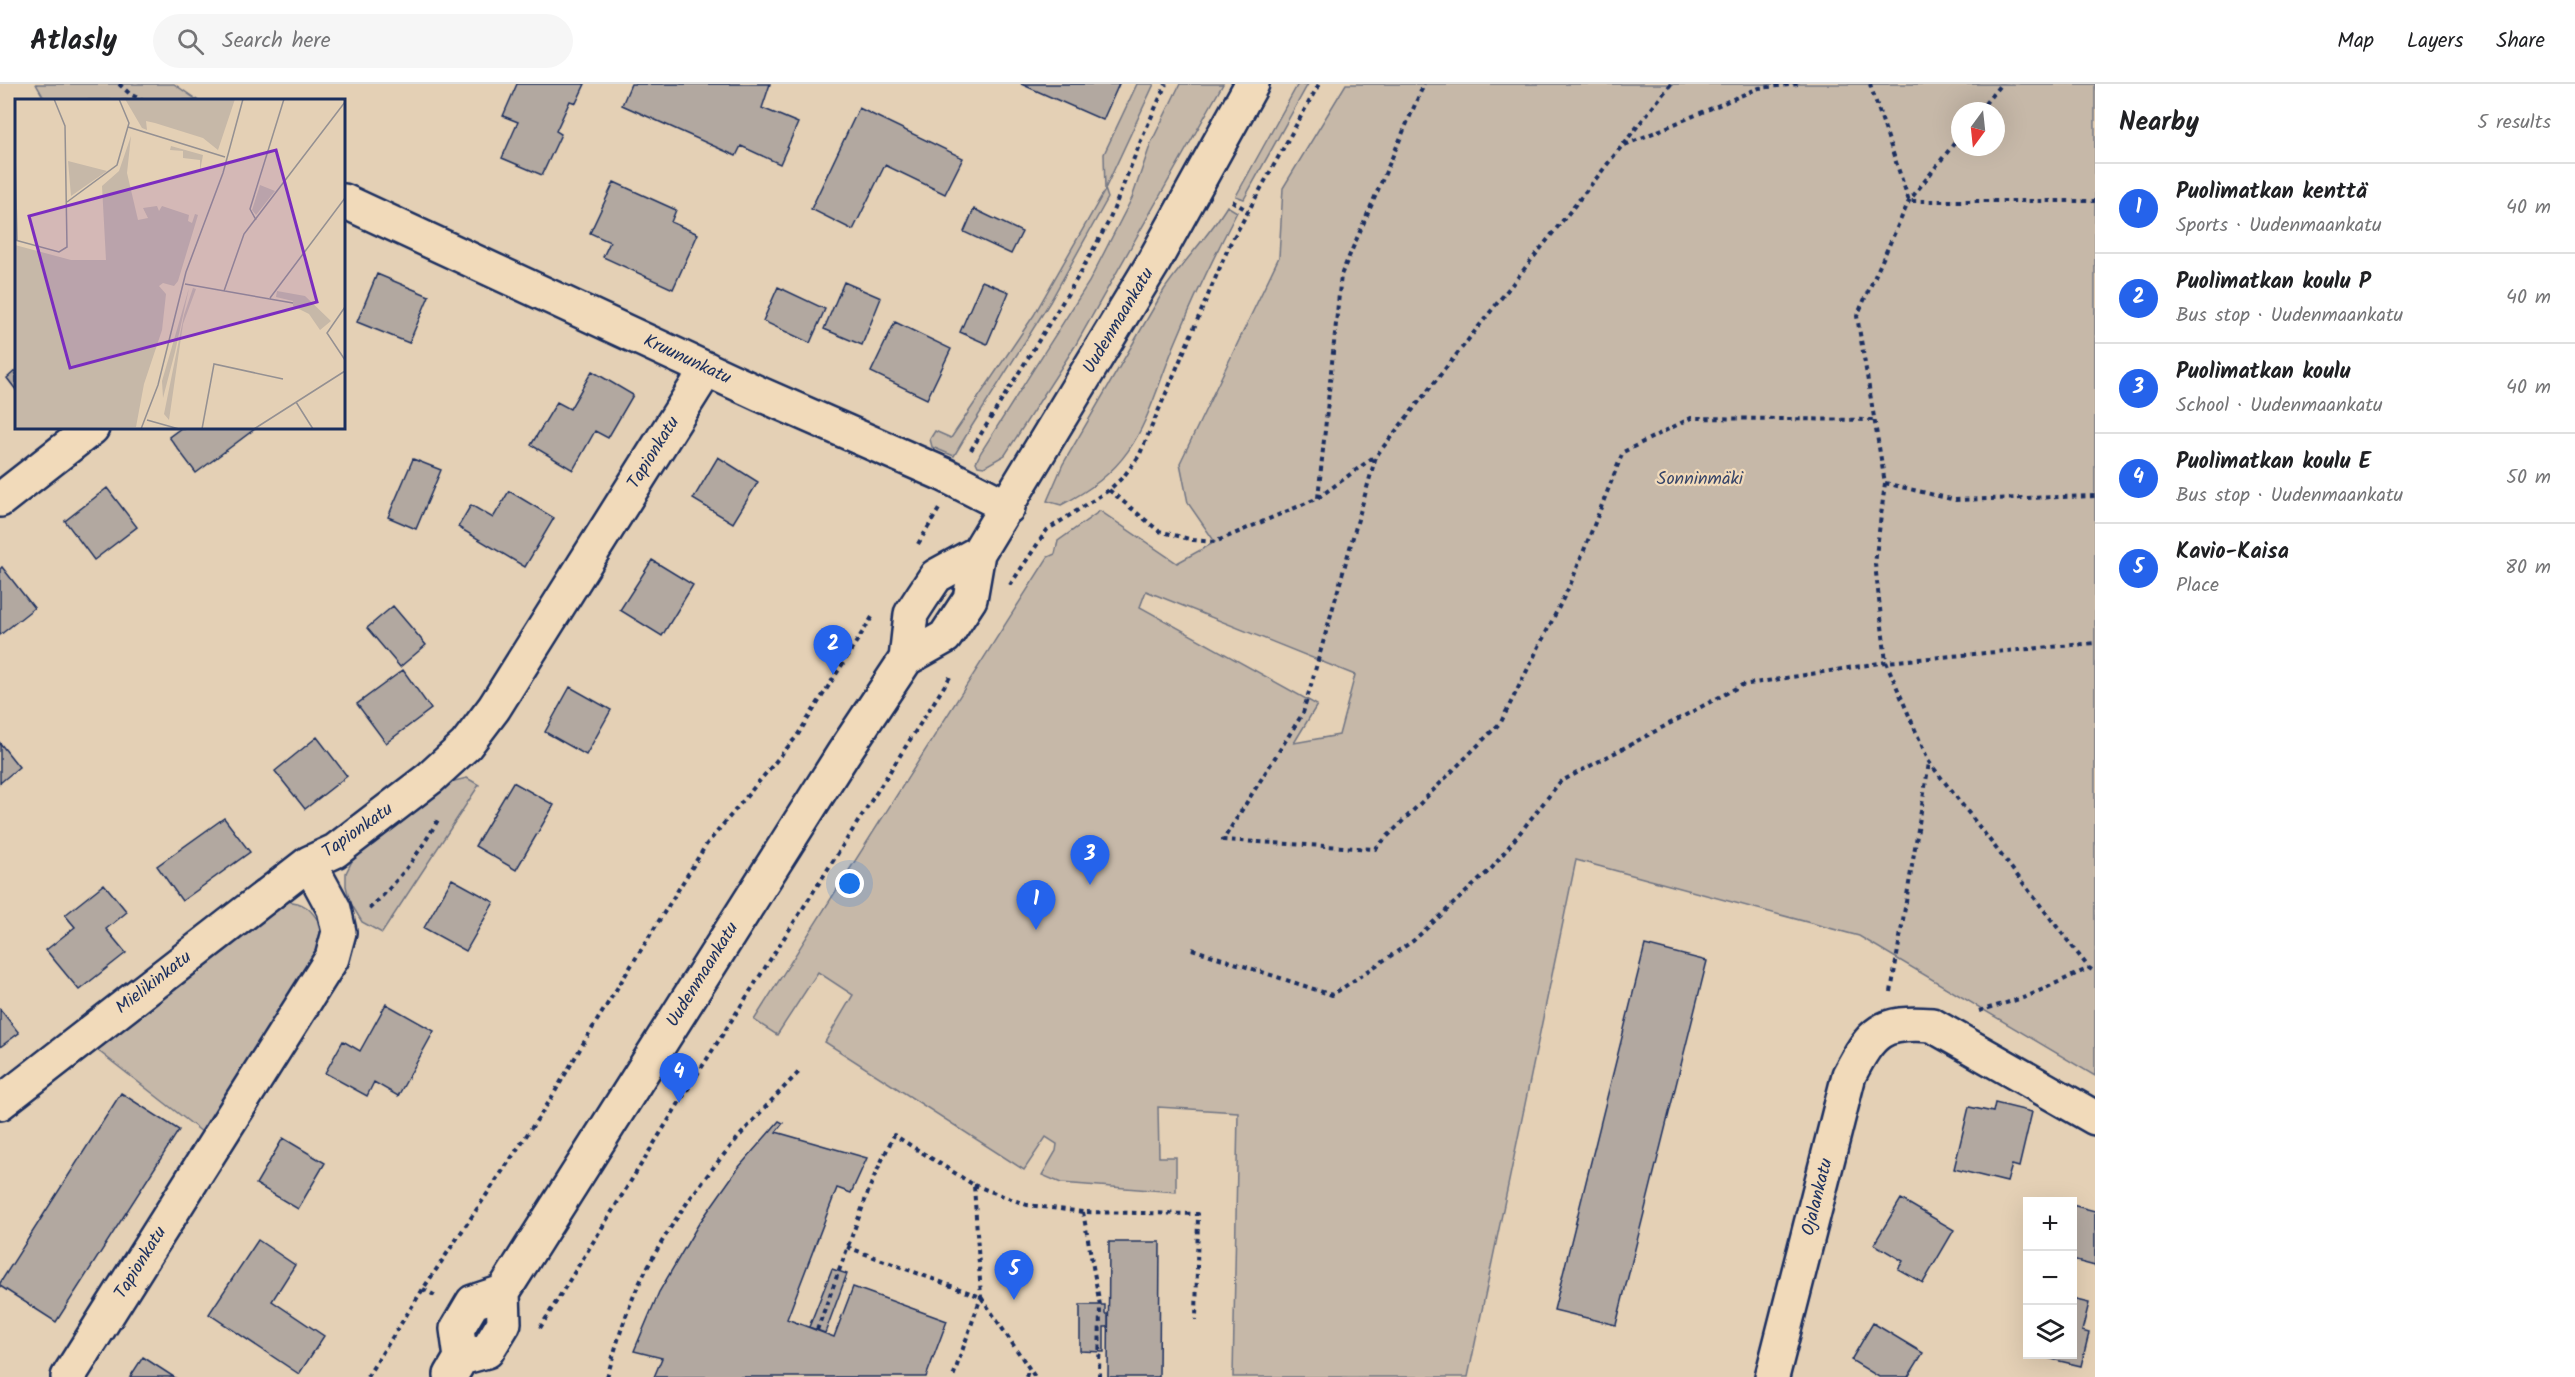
<!DOCTYPE html>
<html lang="en">
<head>
<meta charset="utf-8">
<style>
	:root { --surface:#fff; --page:#f6f6f6; --text:#202124; --muted:#757577; --line:#e0e0e0; --accent:#2563eb }
	body { margin:0; font-family:Kalam,sans-serif; background:var(--page); color:var(--text) }
	.controls { position:absolute; right:18px; bottom:18px; display:grid; overflow:hidden; border-radius:0px; box-shadow:0 6px 24px #0002 }
	.controls button { width:54px; height:54px; display:grid; place-items:center; padding:0; border:0; border-bottom:2px solid var(--line); background:var(--surface); color:var(--text); font:30px sans-serif }
	.compass { position:absolute; left:1951px; top:18px; width:54px; height:54px; border-radius:50%; background:var(--surface); box-shadow:0 6px 24px #0002; rotate:195deg }
	.you { position:absolute; left:850px; top:800px; width:21px; height:21px; margin:-15px; border:4px solid #fff; border-radius:50%; background:#1a73e8; box-shadow:0 0 0 9px #1a73e833 }
	.badge { display:grid; place-items:center; width:39px; height:39px; border-radius:50%; background:var(--accent); color:#fff; font-size:20px; font-weight:700 }
	.pin { position:absolute; translate:-50% -50px; filter:drop-shadow(0 2px 3px #0008) }
	.pin::after { content:''; position:absolute; top:32px; width:21px; height:18px; background:inherit; clip-path:polygon(0 0,100% 0,50% 100%) }
	.list { margin:0; padding:0; list-style:none }
	h2 { display:flex; justify-content:space-between; align-items:center; height:78px; margin:0; padding:0 24px; font-size:26px }
	h2 small { font-size:20px; font-weight:400; color:var(--muted) }
	.list li { display:grid; grid-template-columns:39px 1fr auto; gap:18px; align-items:center; box-sizing:border-box; height:90px; padding:0 24px; border-top:2px solid var(--line) }
	.list b { display:block; font-size:22px; white-space:nowrap }
	.list p { margin:0; font-size:20px; white-space:nowrap; color:var(--muted) }
	.list em { font-size:20px; font-style:normal; color:var(--muted) }
	.icon { flex:none; width:33px; height:33px; fill:none; stroke:currentColor; stroke-width:2; stroke-linecap:round; stroke-linejoin:round }
	.map { position:relative; flex:none; width:2095px; height:1293px; overflow:hidden }
	header { display:flex; align-items:center; gap:36px; box-sizing:border-box; height:84px; padding:0 30px; background:var(--surface); border-bottom:2px solid var(--line) }
	header strong { font-size:28px }
	nav { display:flex; gap:33px; margin-inline-start:auto; font-size:21px }
	.search { width:420px; height:54px; background:var(--page); display:flex; align-items:center; gap:15px; box-sizing:border-box; padding:0 21px; border-radius:33px; color:var(--muted); font-size:22px }
	main { display:flex }
	aside { flex:1; background:var(--surface) }
	.map>svg:first-child { display:block }
</style>
</head>
<body>
<header>
<strong>Atlasly</strong>
<div class="search"><svg class="icon" aria-label="search" viewBox="0 0 24 24"><circle cx="10" cy="10" r="6"/><path d="M15 15l6 6"/></svg>Search here</div>
<nav><a>Map</a><a>Layers</a><a>Share</a></nav>
</header>
<main>
<div class="map">
<svg width="2095" height="1293" viewBox="0 0 2095 1293">
	<rect width="100%" height="100%" fill="#e4d0b5"/>
	<filter id="ink" filterUnits="userSpaceOnUse"><feTurbulence type="fractalNoise" baseFrequency=".0167" numOctaves="2"/><feDisplacementMap in="SourceGraphic" scale="12" xChannelSelector="R" yChannelSelector="G"/><feConvolveMatrix kernelMatrix="1 2 1 2 8 2 1 2 1" color-interpolation-filters="sRGB"/></filter>
	<g filter="url(#ink)">
		<path fill="#c6b8a8" stroke="#707483" stroke-width="1.5" fill-rule="evenodd" d="M36,0H174L197,16H45Z
			M1137,0H1154L1105,105L1108,114L1050,218L970,345L954,372L932,363L930,355L935,347L951,354L1034,231L1105,106L1104,70Z
			M1180,0H1223L1075,262L1005,371L984,383L978,382L976,378L981,368L1089,198L1132,114L1151,59Z
			M1298,0H1308L1244,115L1236,112Z
			M1346,0H2095V992L1859,852L1576,776L1468,1293H1233L1238,1028L1158,1023L1159,1073H1176V1108L1061,1099L1042,1091L1056,1067L1057,1060L1046,1053L1024,1086L825,958L853,911L818,888L777,951L754,936L1048,473L1055,470L1058,457L1100,427L1177,479L1215,458L1188,419L1180,379L1279,173L1283,104ZM1960,27H1996V63H1960ZM1146,507L1355,591L1339,651L1294,659L1317,621L1140,523Z
			M1227,122L1237,128C1214,172 1193,216 1174,262C1144,336 1140,382 1061,421L1047,417L1063,380L1164,206C1184,176 1209,152 1227,122Z
			M467,694L479,701L382,849L362,838L350,818L346,802V789L354,773L446,699Z
			M284,817C306,818 311,825 323,844L318,865L202,1048L96,965Z"/>
		<path fill="#b2a8a0" stroke="#1b2f5e" stroke-width="1.5" d="M517,0H585L576,19L570,17L556,47L561,50L542,91L502,74L518,38L503,32Z
			M631,0H770L762,24L798,39L780,80L741,62L736,72L622,21Z
			M1021,0H1119L1103,36Z
			M859,24L963,74L945,110L885,81L853,146L811,125Z
			M614,98L676,126L671,138L698,150L673,205L603,173L610,158L590,149Z
			M974,125L1022,148L1011,170L964,148Z
			M377,190L429,212L409,259L357,238Z
			M982,197L1009,208L987,260L960,248Z
			M844,198L881,214L862,261L824,245Z
			M778,203L825,225L810,259L763,237Z
			M895,238L951,265L927,315L871,288Z
			M16,286V306L7,294Z
			M592,287L633,311L608,354L595,347L573,386L531,361L557,318L570,325Z
			M181,344H256L196,389L169,353Z
			M718,373L758,398L733,439L693,415Z
			M413,375L441,386L416,445L388,433Z
			M107,404L137,443L94,476L65,437Z
			M509,407L554,434L525,483L458,443L471,421L493,434Z
			M652,476L693,501L662,552L620,526Z
			M2,483L34,524L0,551V485Z
			M393,522L426,561L400,583L367,544Z
			M403,586L431,625L386,659L357,620Z
			M570,603L611,626L586,671L545,648Z
			M317,653L347,692L305,725L275,687Z
			M0,659L19,683L0,699Z
			M513,698L554,721L516,786L475,762Z
			M224,734L250,768L182,817L157,782Z
			M452,795L494,818L466,867L424,844Z
			M104,800L127,828L106,845L126,869L79,906L46,866L75,843L65,831Z
			M1645,861L1707,877L1616,1241L1554,1226Z
			M386,920L434,947L398,1012L374,998L367,1012L325,989L343,957L360,967Z
			M0,925L19,949L0,963Z
			M121,1009L179,1046L56,1238L0,1202V1199Z
			M1995,1019L2032,1028L2019,1083L2012,1081L2007,1098L1954,1085L1969,1023L1993,1028Z
			M779,1037L783,1039L776,1048L867,1074L851,1109L837,1104L787,1235L834,1253L853,1203L947,1237L926,1293H654L662,1274L634,1267L659,1208L698,1141L739,1083Z
			M283,1054L325,1079L298,1125L256,1100Z
			M1901,1115L1954,1146L1923,1199L1898,1185L1903,1177L1874,1160Z
			M2072,1121L2095,1127V1182L2072,1176Z
			M258,1156L295,1181L272,1217L324,1252L299,1290L209,1230Z
			M1109,1158H1160L1159,1293H1108Z
			M832,1185L847,1190L825,1249L809,1243Z
			M2072,1215L2089,1219L2082,1247L2089,1249L2081,1282L2047,1274L2048,1270H2072Z
			M1080,1221H1105V1230H1108V1243H1104V1268L1080,1267Z
			M1873,1239L1923,1269L1908,1293H1879L1851,1276Z
			M143,1273L174,1293H130Z"/>
		<g fill="none" stroke-linecap="round" stroke-linejoin="round">
			<defs>
				<path id="minor" d="M344,117L760,310L945,391L1008,423
					M0,416L92,344
					M0,1019L309,779L335,767L430,694L466,661L494,624L707,285
					M68,1293L332,874L339,848L334,825L309,779
					M1772,1293L1849,991C1872,947 1881,937 1932,941L2095,1034"/>
				<path id="major" d="M906,575L911,530L922,513L936,492L978,469
					M461,1274L487,1267L504,1239L503,1208L843,670L906,575L945,553L970,515L978,469L1152,181L1252,0
					M451,1291L461,1274L457,1245L473,1218L503,1208"/>
			</defs>
			<use href="#minor" stroke="#1b2f5e" stroke-width="38"/>
			<use href="#major" stroke="#1b2f5e" stroke-width="38"/>
			<path stroke="#1b2f5e" stroke-width="4" stroke-dasharray="4.5 4.5" stroke-linecap="butt" d="M119,0L131,11L143,16
				M1671,0L1376,372L1303,629L1223,756L1375,765L1501,638L1571,499L1623,368L1691,334L1874,336
				M1870,0L1909,117H2095
				M1979,27L2001,0
				M1960,52L1909,117L1857,232L1885,399L1875,480L1886,578L1929,678L2089,884L2095,888
				M1625,61L1759,4L1798,0
				M1232,117L1248,127
				M971,366L1078,193L1109,137L1142,54L1166,0
				M1885,399L1955,416L2095,412
				M1109,406L1159,447L1193,456L1215,458L1318,414L1375,372
				M1318,414L1341,191L1424,0
				M918,460L939,425
				M1010,501L1047,446L1109,406L1124,392L1139,372L1230,160L1319,0
				M369,825C399,797 419,770 439,734
				M1192,865L1332,911L1413,857L1492,784L1560,698L1742,601L1886,578L2095,559
				M1891,908L1929,679
				M1979,927L2026,913L2089,884
				M974,1101L1027,1121L1083,1128L1198,1130L1196,1236
				M1083,1128L1100,1221L1099,1293
				M847,1163L981,1213L1035,1293
				M423,1205L436,1212
				M540,1244L679,1019L950,593
				M817,1246L873,1095L894,1051L974,1101L981,1213L953,1293
				M367,1293L423,1205L549,1018L590,948L706,761L797,652L874,530
				M607,1293C617,1259 626,1226 642,1194C681,1116 738,1050 799,988
				M1026,1293L1029,1284"/>
			<use href="#minor" stroke="#f1daba" stroke-width="33"/>
			<use href="#major" stroke="#f1daba" stroke-width="33"/>
		</g>
	</g>
	<g text-anchor="middle" dominant-baseline="central" stroke-width="4.5" stroke-linejoin="round" paint-order="stroke">
		<g font-size="18" fill="#1b2f5e" stroke="#f1daba">
			<text transform="translate(1119 237) rotate(-59)">Uudenmaankatu</text>
			<text transform="translate(687 276) rotate(25)">Kruununkatu</text>
			<text transform="translate(654 369) rotate(-58)">Tapionkatu</text>
			<text transform="translate(358 747) rotate(-35)">Tapionkatu</text>
			<text transform="translate(703 891) rotate(-58)">Uudenmaankatu</text>
			<text transform="translate(154 899) rotate(-38)">Mielikinkatu</text>
			<text transform="translate(1818 1113) rotate(-76)">Ojalankatu</text>
			<text transform="translate(141 1179) rotate(-58)">Tapionkatu</text>
		</g>
		<g font-size="18" fill="#354469" stroke="#f1daba">
			<text x="1700" y="395">Sonninmäki</text>
		</g>
	</g>
	<g transform="translate(15 15)">
		<rect width="330" height="330" fill="#e4d0b5"/>
		<path d="M110,0H220L203,51L188,39L140,24L131,22L132,31L127,29ZM116,37L112,74L123,121L133,119L128,109L142,107L144,112L147,107L174,116L173,122L177,124L180,115L183,116L163,182L159,187L148,184L144,187L151,195L147,231L129,285L121,328L0,330V146L56,161H91L87,87L104,72ZM156,47L188,56L185,72V61L168,59V52L155,51ZM53,62L92,72L56,97ZM245,86L260,92L241,116L237,111ZM174,189L160,253L148,299L147,282ZM178,189L181,190L168,225L154,321L149,315L169,216ZM262,192L290,197L316,222L305,231L294,215L278,207V202L261,198Z" fill="#c6b8a8"/>
		<path fill="none" stroke="#949092" stroke-width="1.5" d="M113,28L210,58M0,52L2,142M52,103L102,66L114,24L104,0M241,121L235,110L269,0M0,141L44,153L52,148L50,27L39,0M170,185L278,204M209,192L229,135L330,3M255,199L330,99M330,208L312,234L330,261M281,303L298,330M132,321L164,330M126,330L143,286L171,173L208,74L228,0M187,330L199,265L268,280M239,330L330,272"/>
		<path fill="#7b2cbf" fill-opacity="0.15" stroke="#7b2cbf" stroke-width="3" d="M261,51L302,203L55,269L14,117Z"/>
		<rect width="330" height="330" fill="none" stroke="#1b2f5e" stroke-width="3"/>
	</g>
</svg>
<div class="controls">
<button>+</button>
<button>−</button>
<button><svg class="icon" aria-label="layers" viewBox="0 0 24 24"><path d="M12 4l9 5-9 5-9-5zM3 14l9 5 9-5"/></svg></button>
</div>
<svg class="compass" viewBox="-18 -18 36 36"><path d="M0-13l5 13h-10z" fill="#e53935"/><path d="M0 13l5-13h-10z" fill="#757577"/></svg>
<div class="you"></div>
<div class="pin badge" style="left:1036px;top:846px">1</div>
<div class="pin badge" style="left:833px;top:591px">2</div>
<div class="pin badge" style="left:1090px;top:801px">3</div>
<div class="pin badge" style="left:679px;top:1019px">4</div>
<div class="pin badge" style="left:1014px;top:1216px">5</div>
</div>
<aside>
<h2>Nearby<small>5 results</small></h2>
<ul class="list">
<li><span class="badge">1</span><div><b>Puolimatkan kenttä</b><p>Sports · Uudenmaankatu</p></div><em>40 m</em></li>
<li><span class="badge">2</span><div><b>Puolimatkan koulu P</b><p>Bus stop · Uudenmaankatu</p></div><em>40 m</em></li>
<li><span class="badge">3</span><div><b>Puolimatkan koulu</b><p>School · Uudenmaankatu</p></div><em>40 m</em></li>
<li><span class="badge">4</span><div><b>Puolimatkan koulu E</b><p>Bus stop · Uudenmaankatu</p></div><em>50 m</em></li>
<li><span class="badge">5</span><div><b>Kavio-Kaisa</b><p>Place</p></div><em>80 m</em></li>
</ul>
</aside>
</main>
</body>
</html>
